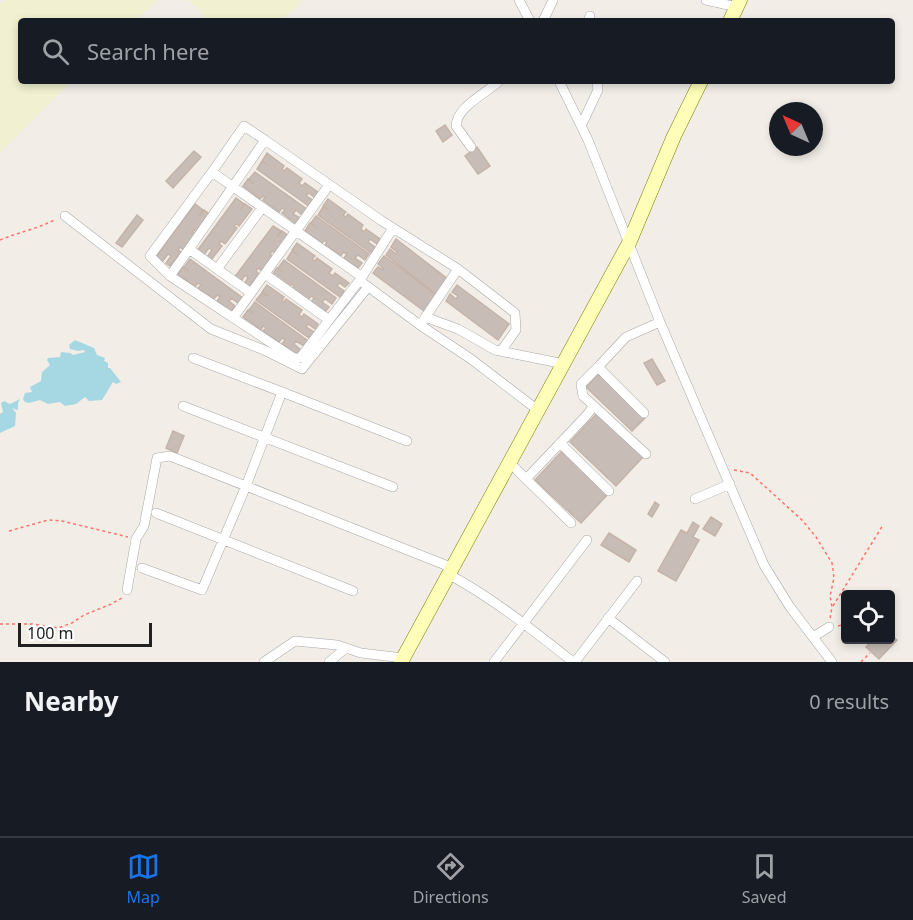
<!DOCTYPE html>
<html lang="en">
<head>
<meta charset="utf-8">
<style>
	:root { --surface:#171b24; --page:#242831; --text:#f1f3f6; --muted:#9ea1a6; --line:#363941; --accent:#1a73e8 }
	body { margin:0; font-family:"Noto Sans",sans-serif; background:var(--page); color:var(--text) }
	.controls { position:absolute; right:18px; bottom:18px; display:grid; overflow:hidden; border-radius:6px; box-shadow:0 3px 9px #0003 }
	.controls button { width:54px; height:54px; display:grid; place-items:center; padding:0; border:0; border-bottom:2px solid var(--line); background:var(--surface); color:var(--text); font:30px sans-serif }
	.compass { position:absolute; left:769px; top:102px; width:54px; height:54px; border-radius:50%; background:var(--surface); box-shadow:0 3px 9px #0003; rotate:316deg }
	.scale { position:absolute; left:18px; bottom:15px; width:134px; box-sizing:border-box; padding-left:6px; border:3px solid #212121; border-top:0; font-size:16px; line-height:21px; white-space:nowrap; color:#212121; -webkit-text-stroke:4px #fff; paint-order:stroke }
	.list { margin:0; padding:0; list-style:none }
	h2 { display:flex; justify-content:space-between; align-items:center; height:78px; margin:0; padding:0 24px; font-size:26px }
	h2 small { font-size:20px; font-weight:400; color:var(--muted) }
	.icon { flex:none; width:33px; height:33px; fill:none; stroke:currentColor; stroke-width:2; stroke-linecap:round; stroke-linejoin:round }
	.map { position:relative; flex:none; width:913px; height:662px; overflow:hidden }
	.search { position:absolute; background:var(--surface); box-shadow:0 3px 9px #0003; left:18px; right:18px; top:18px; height:66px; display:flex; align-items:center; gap:15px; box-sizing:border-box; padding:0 21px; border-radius:6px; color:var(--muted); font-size:22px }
	.sheet { height:174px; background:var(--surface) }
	nav { display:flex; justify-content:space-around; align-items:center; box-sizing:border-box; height:84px; border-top:2px solid var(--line); background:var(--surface); font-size:16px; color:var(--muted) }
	nav a { display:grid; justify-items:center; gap:3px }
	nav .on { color:var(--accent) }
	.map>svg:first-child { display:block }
</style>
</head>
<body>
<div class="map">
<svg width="913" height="662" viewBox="0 0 913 662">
	<rect width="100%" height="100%" fill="#f2eee7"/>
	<path fill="#f1f1d1" d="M4,0H158L135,21H21V81H72L0,153V4Z
		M189,0H303L282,21H209Z"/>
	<path fill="#a5d8e2" d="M75,340L94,348L97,355L105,358L104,361L108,363V368H110L121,382L116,384L113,382L102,400L89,401L85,397L76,404L65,406L60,402L48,404L40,400L29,403L25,402L23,399L25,393L32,392L30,387L41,381L42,372L50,365L47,360L48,358L60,357L61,352L70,353L73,355L85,352L84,350L78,351L70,349L69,345Z
		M20,399L18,403V409L17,410L12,408L16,413L15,426L0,433V414L3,412L1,403L4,401L10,404Z"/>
	<path fill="#c7bdb6" stroke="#c5b3a8" stroke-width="1.5" d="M445,125L452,135L443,142L436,131Z
		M477,147L490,166L478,174L465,156Z
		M194,151L201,157L173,188L166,181Z
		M267,153L284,166L282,169L284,171L287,168L302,179L299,183L302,186L305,183L319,193L315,198L309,193L306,196L314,201L310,207L257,169L262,161L268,165L262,161Z
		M255,172L308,210L303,216L296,210L293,214L300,218L296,224L282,213L285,210L282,208L279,212L263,200L265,197L263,196L260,199L243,186L248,179L254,184L249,179Z
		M236,198L244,204L240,210L245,204L252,209L239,226L236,224L234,226L237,228L225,244L221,241L219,244L222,246L211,260L207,257L212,250L209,248L203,256L197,251Z
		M328,199L346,212L343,215L346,217L348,214L363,225L361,229L364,232L366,229L380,239L377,244L370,239L368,242L375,247L371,253L318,215L323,207L329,211L323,206Z
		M195,204L203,210L199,216L204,210L211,215L198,232L194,230L193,232L196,234L184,250L180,247L178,250L181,252L170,266L166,263L171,256L168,254L162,262L156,257Z
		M137,215L143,220L122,247L116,243Z
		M316,216L369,254L365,260L358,255L355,258L362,263L358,268L344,258L347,254L343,252L341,256L325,245L327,242L325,240L322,243L305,231L310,223L316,227L311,223Z
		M273,226L281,231L277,237L282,231L289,236L276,254L272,251L270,254L273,256L262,271L258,268L256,271L259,274L248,288L244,284L248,278L245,275L240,283L234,278Z
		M396,239L449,280L437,295L386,255L390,249L396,254L397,252L391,247Z
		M297,243L315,256L312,259L315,261L317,258L332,269L329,273L333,276L335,273L349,283L345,287L339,283L337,286L344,291L340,297L287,259L292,251L298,255L292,250Z
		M384,256L436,295L424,311L373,273L378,267L383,270L384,269L378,264Z
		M190,259L243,298L238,303L231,298L229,301L235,306L231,311L217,301L220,297L217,295L214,299L198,288L201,285L198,283L195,287L178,274L183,267L189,271L184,267Z
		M284,260L336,298L332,304L325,299L322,302L329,307L325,312L311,302L314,298L311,296L308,300L292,289L294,286L292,284L289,287L272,275L277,268L283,272L278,268Z
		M267,285L284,297L282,301L284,302L286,299L302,310L299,315L302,317L304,314L318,324L315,329L308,324L306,327L314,332L309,338L256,300L262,293L268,296L262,292Z
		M457,285L509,324L498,340L446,301L450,294L456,299L458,296L452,292Z
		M255,302L308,341L304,346L296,341L294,344L300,349L296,354L282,344L285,340L282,338L279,342L263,331L266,328L263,326L261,330L243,317L248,310L254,314L249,310Z
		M652,359L665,381L657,385L644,363Z
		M599,374L645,418L632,431L586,387Z
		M597,413L643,457L616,486L570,442Z
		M173,431L184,436L177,453L166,448Z
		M562,451L608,494L581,523L535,480Z
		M655,502L659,505L652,517L648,514Z
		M711,517L722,524L715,536L703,529Z
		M693,522L699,526L693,537L699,540L676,581L658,571L681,530L687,533Z
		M609,533L636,550L629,562L601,545Z
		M890,634L897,640L879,659L866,647L873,640H890Z"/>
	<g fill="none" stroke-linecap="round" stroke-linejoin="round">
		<defs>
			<path id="minor" d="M519,0L530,21
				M706,0L737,7
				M543,21L553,0
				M588,21L590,16
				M559,81L588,140L660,322L764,565L790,607L832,662
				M581,126L598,90L597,81
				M265,140L244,126L212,172C262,207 312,242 362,277L300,358H294L170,276C202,231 234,185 265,140L382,221L458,269L515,313L516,330L501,351
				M471,147L456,126C457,106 486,94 499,81
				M65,216L211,329L264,350L302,369L368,287
				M189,249L251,293
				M217,269L262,208
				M458,269L420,325L471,359L539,411
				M265,274L329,320
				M170,276L150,256L212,172
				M362,277L393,228
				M363,283L420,325
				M425,317L458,329L495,350L564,364
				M233,318L329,185
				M193,358L282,392
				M183,406L393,487
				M594,406L646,454
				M644,413L598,367L626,337L660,322
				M560,443L609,491
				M510,463L526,479L585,417L594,406L583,396L581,384L598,367
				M526,479L571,523
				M695,499L730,484
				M156,513L353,591
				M142,568L202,590L246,486L282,392L407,441
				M450,575C494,599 534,631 573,662
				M127,590L136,539L144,526L157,458L170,456L453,568
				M608,618L665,662
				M813,637L829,627
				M264,662L295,641L337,645L361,653L403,658
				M329,662L346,648
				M494,662L587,540
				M575,662L637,581"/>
			<path id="secondary" d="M730,21L740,0
				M401,662L629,243L674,136L701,81"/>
		</defs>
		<use href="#minor" stroke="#a8a8a8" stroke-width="10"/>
		<use href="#secondary" stroke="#7a8000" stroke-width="15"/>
		<path stroke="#ff716b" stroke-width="1.5" stroke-dasharray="3 3" stroke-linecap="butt" d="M0,240C19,232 38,229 56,219
			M734,470L750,473L802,520L816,537L832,563L834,578L830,596L832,607L830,619
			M9,531L48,520L62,521L128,537
			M833,606L883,525
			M0,624H33L58,628L72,623L84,615L109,605L122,598
			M838,626L846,624
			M861,662L870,653"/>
		<use href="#minor" stroke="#fff" stroke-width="9"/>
		<use href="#secondary" stroke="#fefeb9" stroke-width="14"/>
	</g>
</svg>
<div class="controls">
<button><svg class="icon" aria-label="locate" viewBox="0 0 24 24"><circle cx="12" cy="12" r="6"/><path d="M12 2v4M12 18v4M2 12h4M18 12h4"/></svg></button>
</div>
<svg class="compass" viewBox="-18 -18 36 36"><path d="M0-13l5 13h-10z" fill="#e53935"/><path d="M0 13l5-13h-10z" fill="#9ea1a6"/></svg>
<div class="scale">100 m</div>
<div class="search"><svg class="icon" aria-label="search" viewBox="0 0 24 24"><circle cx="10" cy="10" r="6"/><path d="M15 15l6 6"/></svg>Search here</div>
</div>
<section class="sheet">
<h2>Nearby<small>0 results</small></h2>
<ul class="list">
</ul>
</section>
<nav>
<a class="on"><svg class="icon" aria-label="map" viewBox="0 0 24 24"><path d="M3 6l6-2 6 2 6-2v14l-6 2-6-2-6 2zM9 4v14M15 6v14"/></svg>Map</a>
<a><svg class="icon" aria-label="directions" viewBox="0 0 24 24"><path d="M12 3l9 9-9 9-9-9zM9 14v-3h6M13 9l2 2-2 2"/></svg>Directions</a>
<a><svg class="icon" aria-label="saved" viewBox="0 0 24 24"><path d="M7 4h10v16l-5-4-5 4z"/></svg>Saved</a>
</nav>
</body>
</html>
